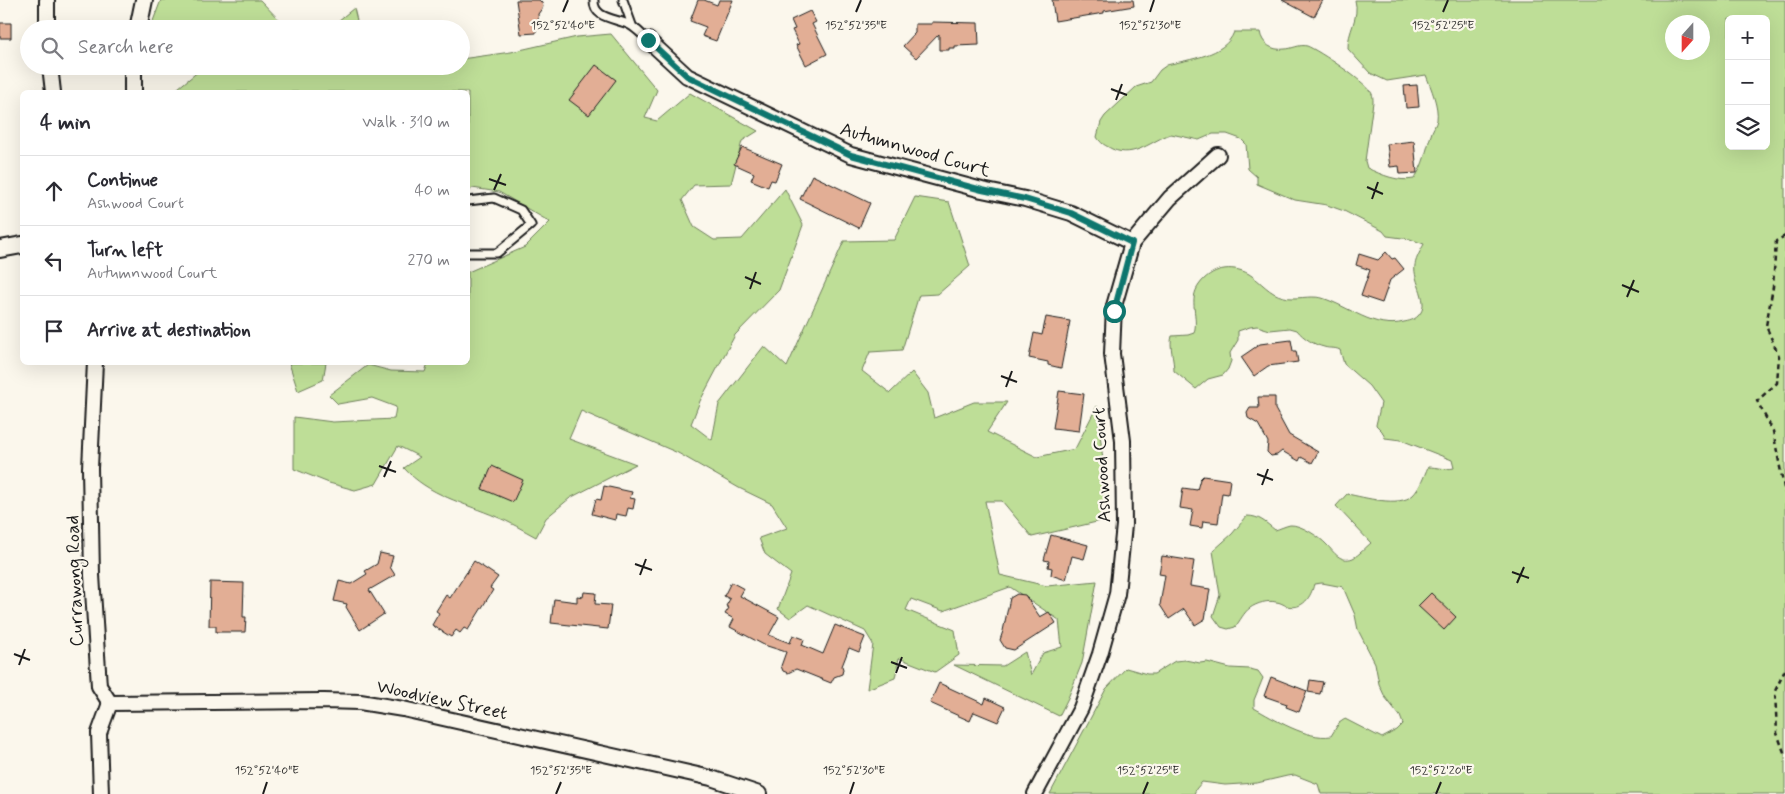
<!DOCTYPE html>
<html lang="en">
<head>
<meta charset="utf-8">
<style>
	:root { --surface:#fff; --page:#f7f7f7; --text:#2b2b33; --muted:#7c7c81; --line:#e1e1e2 }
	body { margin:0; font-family:Mynerve,sans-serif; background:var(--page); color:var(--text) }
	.controls { position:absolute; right:15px; top:15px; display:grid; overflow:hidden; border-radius:8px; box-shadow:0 5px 20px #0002 }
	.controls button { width:45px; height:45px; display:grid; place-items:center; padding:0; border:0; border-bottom:1px solid var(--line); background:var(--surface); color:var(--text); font:25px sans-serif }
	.compass { position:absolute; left:1665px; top:15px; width:45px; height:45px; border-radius:50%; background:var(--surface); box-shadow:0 5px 20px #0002; rotate:201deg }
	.stop { position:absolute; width:15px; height:15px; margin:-11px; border:4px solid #0f766e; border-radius:50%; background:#fff }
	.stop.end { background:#0f766e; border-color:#fff; box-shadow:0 1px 5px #0008 }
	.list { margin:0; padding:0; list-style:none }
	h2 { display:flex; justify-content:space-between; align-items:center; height:65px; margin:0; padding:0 20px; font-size:21px }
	h2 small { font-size:16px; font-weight:400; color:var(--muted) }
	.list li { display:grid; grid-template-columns:32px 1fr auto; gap:15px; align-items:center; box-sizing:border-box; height:70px; padding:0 20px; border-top:1px solid var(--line) }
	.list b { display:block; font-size:19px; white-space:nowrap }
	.list p { margin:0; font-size:16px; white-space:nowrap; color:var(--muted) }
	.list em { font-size:16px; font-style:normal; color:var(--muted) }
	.icon { flex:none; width:28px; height:28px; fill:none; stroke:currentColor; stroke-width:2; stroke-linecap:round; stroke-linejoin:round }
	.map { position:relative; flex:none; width:1785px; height:794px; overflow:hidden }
	.search { position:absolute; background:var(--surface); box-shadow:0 5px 20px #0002; left:20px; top:20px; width:450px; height:55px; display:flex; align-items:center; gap:12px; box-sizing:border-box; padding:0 18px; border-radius:28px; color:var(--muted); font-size:19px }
	.panel { position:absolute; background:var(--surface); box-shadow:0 5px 20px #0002; left:20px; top:90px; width:450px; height:275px; border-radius:8px }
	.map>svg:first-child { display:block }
</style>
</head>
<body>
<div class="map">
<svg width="1785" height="794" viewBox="0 0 1785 794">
	<rect width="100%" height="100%" fill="#fbf7ec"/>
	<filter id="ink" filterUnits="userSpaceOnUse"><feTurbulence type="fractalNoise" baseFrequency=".02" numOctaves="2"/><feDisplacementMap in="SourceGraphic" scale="10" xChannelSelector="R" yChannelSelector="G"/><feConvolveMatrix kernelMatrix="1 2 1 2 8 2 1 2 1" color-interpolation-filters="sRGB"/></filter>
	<g filter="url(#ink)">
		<path fill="#bede97" stroke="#6d7d5a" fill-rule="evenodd" d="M161,0H260L284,25L289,29H196L194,27L190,29H150Z
			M1355,0H1785V794H1321L1318,784L1295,775L1287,776L1257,783L1225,785L1202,782L1196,789L1194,794H1050L1106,689L1126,668L1147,674H1154L1175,661L1185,660L1200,663L1207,662L1230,668L1250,669L1258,671L1263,678L1254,700V708C1274,719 1307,740 1331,736L1339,723L1345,719L1382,738L1397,730L1403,724L1400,716L1385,697L1379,684L1375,663L1358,630L1355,615L1343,587L1322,583L1314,584C1311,597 1303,610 1287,606C1284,605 1280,602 1276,602C1268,600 1257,603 1250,608C1244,612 1240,621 1235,627L1228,629L1221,627L1213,616L1220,595L1213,551L1232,534L1247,516C1259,516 1265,522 1275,530C1279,529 1285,526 1290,525C1300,524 1320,537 1327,545C1334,552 1340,563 1353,558C1359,555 1366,547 1371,543L1336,506L1347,494C1364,497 1399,508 1413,495C1420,488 1424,476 1428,467C1437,467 1445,470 1454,468L1452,460L1401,440L1385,438L1382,431L1376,425L1381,403L1369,386L1344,364L1340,350C1334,347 1330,349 1324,347C1315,345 1303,338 1297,330L1290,328L1270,330L1257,326L1250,327L1238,331V340L1230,353L1231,361L1228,369L1223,375L1208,379L1196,389L1174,371C1174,360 1169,345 1172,336L1188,335L1194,333C1199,317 1188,300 1199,285C1211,268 1231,264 1249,274C1262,282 1269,294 1284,297C1296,300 1309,295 1322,298C1349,306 1374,330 1404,322C1409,321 1414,320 1418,316C1432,303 1412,281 1415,265C1416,258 1421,250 1424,244L1410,239L1387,236L1383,231L1344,211L1327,205L1295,200L1257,184V177L1248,169L1246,144L1241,139L1227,134H1213L1199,140L1171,134C1152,140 1135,159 1112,149C1105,145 1101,144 1097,137L1101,122L1105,116L1136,87L1151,82L1160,70L1167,65C1189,59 1225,56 1234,32H1260C1262,44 1272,51 1285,49C1292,49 1299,44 1307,46C1318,50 1369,84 1372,94C1373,96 1373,99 1373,102L1365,161L1367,168C1382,175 1398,182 1414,179C1424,165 1426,150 1431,135C1432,130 1436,125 1437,120C1439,106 1431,88 1426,75L1387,81L1370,73L1348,49C1347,32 1360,18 1355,0ZM1729,19H1766V146H1729ZM1672,22H1702V52H1672Z
			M354,8L359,29H328Z
			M611,34L657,90L645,118L657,121L690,93L758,131L742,141L731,184L694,185L682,200L694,227L714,240L742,239L785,189L803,225L779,290L735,335L700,401L691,424L712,440L719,404L764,346L787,367L844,241L894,240L915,197L949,202L970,266L938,294L919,295L902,350L870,352L862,371L890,393L912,372L928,393L934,418L974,402H1007L987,432L1037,457L1075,449L1097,406L1107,497L1101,521L1032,537L1002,501H985L1000,575L1047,586L1097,581L1082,663L1068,698L1059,716L954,665L1003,666L1025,652L1031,675L1043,653L1062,647L1059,620L1010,587L943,611L911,599L906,610L955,630L959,655L935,672L899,658L895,678L867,689L873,644L865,631L808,605L790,618L778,609L791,574L765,554L759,538L787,528L772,504L739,488L678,453L581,411L569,439L636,464L570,498L546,518L536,537C523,530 510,522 497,517C464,503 428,495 404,468L420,457L398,446L376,484L355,490L329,483L294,469V417L333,422L394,419L396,407L372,398L338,404L329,395L368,365L391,371L425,372L428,363L468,362V272L525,247L550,222L499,192L472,188L468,193V92H173L205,66H364L373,70L404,66H461V59L511,52L577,37Z
			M289,363H326L323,380L298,391Z"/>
		<path fill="#e2ae95" stroke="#1c1c1c" d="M516,0H539L542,3L543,7L538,14L539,24L536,25V33L521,34Z
			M698,0H704L717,5L719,0H733L716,41L702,36L706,27L690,21Z
			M1052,0H1133L1134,6L1104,11V13L1055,21Z
			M1282,0H1323L1314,17Z
			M810,11L816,22L812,24L827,54L806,65L796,45L799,44L792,30L795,29L791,20Z
			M932,22L978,23L979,45L955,46V48H949V50H939V34L916,58L903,46L915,33V24H932Z
			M0,23H11V38H0Z
			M596,65L616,80L589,115L569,100Z
			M1417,85L1419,107L1406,108L1404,86Z
			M1414,141L1417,173L1400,174L1399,166L1390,167L1387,144Z
			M742,147L782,164L775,181L771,180L768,187L751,180L754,173L734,164Z
			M812,175L870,203L859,228L800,199Z
			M1386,252L1392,259L1395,258L1404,269L1390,280L1382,303L1361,296L1370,270L1356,265L1359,254L1378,260Z
			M1046,317L1070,321L1061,368L1048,365V362L1029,358L1034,333L1042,335Z
			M1291,340L1293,351H1296L1298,362L1268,366L1254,376L1241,357L1260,344Z
			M1059,391L1084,394L1079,431L1053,428Z
			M1258,397H1275V409L1289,435L1318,452L1312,463L1301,457L1299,461L1282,451L1277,455L1271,456L1267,452L1268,442L1258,424L1248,418L1247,413L1250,408H1259Z
			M492,466L523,480L513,502L482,489Z
			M1203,476L1230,480L1228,494L1222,493L1218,523L1203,521L1202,528L1190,526L1193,510L1180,508L1183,488L1197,490L1200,479Z
			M604,486L632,492L630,498L635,499L633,509L628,508L626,516L616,514L615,520L592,514L596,499L601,500Z
			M1051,535L1088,545L1084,559L1072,556L1066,580L1051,575L1052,568L1048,567L1049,561L1044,560Z
			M380,553L393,556L390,567L395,575L369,590L384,614L360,630L346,607L347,604L334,601L339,581L351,584L367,574L365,571L377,564Z
			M1162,556L1194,561L1190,586L1210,589L1205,619L1195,625L1184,609L1169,619L1160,605L1165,575L1159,574Z
			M474,561L498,577L490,588L493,590L468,630L464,628L460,633L456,630L451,637L432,625L439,613L436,611L446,595L450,598Z
			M210,582L244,583L243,617H246L245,632H216V626H209Z
			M731,582L744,589L740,596L779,617L769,635L790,643L793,635L804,639L802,645L823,654L835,625L865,637L859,652L849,648L842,666L843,669L842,674L834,677L831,683L796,669L788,673L783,671L781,666L786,652L764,645L730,627L734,619L725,614L729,608L726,606L730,599L724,596Z
			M584,592L596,593L595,604L611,605L608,629L551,623L554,599L577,602V596L583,597Z
			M1431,593L1456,617L1444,630L1418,606Z
			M1017,594L1025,595L1040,617L1049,612L1056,623L1014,650L1005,648L1000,640L1003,631L1010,598Z
			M1271,677L1307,691L1299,712L1286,707L1287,704L1264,696Z
			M1310,680L1323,682L1320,694L1308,692Z
			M939,683L984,704L986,698L1005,707L998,722L974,712L970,721L930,703Z"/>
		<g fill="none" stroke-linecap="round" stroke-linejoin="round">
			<defs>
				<path id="service" d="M594,0C593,19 616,18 630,25C636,28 642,35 648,40
					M623,0L632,25
					M468,201L494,198L521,210L531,225L497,253H468"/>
				<path id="minor" d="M47,0V29
					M648,40L687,76L851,155L982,190L1025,199L1071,213L1132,243
					M50,66L53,92
					M95,362L90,468L92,575L99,686L110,703L99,733L101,794
					M110,703L324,701L360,702L403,709L711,778L759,794
					M1035,794L1081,708L1100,654L1117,594L1124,525L1123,441L1112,354L1114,306L1132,243L1170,198L1218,155"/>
				<path id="tertiary" d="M138,29L144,0
					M133,92V66
					M0,249L22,245"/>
			</defs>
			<use href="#service" stroke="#1c1c1c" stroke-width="11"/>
			<use href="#minor" stroke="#1c1c1c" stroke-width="18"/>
			<use href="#tertiary" stroke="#1c1c1c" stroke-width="20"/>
			<path stroke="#1c1c1c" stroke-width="2.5" stroke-dasharray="5 4" stroke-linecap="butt" d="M1785,236L1776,241L1773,287L1766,326L1779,356L1777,383L1757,401L1773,431L1785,493
				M1785,670L1775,691L1777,733L1785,755"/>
			<use href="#service" stroke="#fbf7ec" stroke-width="7"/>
			<use href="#minor" stroke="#fbf7ec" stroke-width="14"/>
			<use href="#tertiary" stroke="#fbf7ec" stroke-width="16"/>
		</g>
	</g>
	<g fill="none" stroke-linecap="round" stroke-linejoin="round" filter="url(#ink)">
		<path stroke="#0f766e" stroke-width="6" d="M648,40L687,76L851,155L982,190L1025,199L1071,213L1132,243L1114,311"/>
	</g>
	<path fill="none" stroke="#1c1c1c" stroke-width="2" d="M563,12L568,0M856,12L861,0M1150,12L1154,0M1443,12L1448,0M1111,89L1127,95M1116,100L1122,84M489,179L506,185M1367,187L1383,194M494,190L501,174M1372,199L1378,182M745,277L761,284M1622,285L1639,292M750,289L756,272M1627,297L1634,280M1001,376L1017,382M1006,387L1012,371M379,466L396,472M1257,474L1273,480M384,477L391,461M1262,485L1268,469M635,564L652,570M1512,572L1529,578M640,575L646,559M1517,583L1524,567M14,654L30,660M891,662L907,668M19,665L25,649M896,673L902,657M263,794L267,782M556,794L561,782M850,794L854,782M1143,794L1148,782M1436,794L1441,782"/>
	<g text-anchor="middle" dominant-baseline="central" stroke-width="4.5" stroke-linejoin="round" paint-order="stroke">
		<g font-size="19" fill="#1c1c1c" stroke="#fbf7ec">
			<text transform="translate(915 150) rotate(16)">Autumnwood Court</text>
			<text transform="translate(1102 465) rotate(-93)">Ashwood Court</text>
			<text transform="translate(75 581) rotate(-92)">Currawong Road</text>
			<text transform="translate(442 700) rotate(12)">Woodview Street</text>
		</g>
	</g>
	<g font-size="12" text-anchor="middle" fill="#1c1c1c" stroke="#fbf7ec" stroke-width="4.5" stroke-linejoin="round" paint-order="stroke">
		<text x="563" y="29">152°52'40"E</text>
		<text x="856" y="29">152°52'35"E</text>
		<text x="1150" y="29">152°52'30"E</text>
		<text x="1443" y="29">152°52'25"E</text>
		<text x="267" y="774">152°52'40"E</text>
		<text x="561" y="774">152°52'35"E</text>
		<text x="854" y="774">152°52'30"E</text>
		<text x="1148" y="774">152°52'25"E</text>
		<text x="1441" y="774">152°52'20"E</text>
	</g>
</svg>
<div class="controls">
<button>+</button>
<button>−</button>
<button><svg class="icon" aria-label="layers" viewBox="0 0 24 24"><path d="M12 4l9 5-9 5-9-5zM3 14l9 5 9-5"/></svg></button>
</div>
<svg class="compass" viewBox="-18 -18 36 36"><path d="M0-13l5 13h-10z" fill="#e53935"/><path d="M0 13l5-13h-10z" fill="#7c7c81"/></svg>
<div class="stop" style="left:1114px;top:311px"></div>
<div class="stop end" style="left:648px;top:40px"></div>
<div class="search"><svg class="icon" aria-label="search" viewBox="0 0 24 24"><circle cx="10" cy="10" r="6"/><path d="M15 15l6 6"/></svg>Search here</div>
<section class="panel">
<h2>4 min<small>Walk · 310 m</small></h2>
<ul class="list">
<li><svg class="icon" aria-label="ahead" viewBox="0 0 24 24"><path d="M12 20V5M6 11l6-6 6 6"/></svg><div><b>Continue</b><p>Ashwood Court</p></div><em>40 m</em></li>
<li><svg class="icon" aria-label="left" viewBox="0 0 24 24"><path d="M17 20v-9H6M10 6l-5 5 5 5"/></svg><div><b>Turn left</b><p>Autumnwood Court</p></div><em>270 m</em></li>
<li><svg class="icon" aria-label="arrive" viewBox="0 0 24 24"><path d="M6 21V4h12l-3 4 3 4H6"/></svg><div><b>Arrive at destination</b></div></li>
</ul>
</section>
</div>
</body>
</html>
